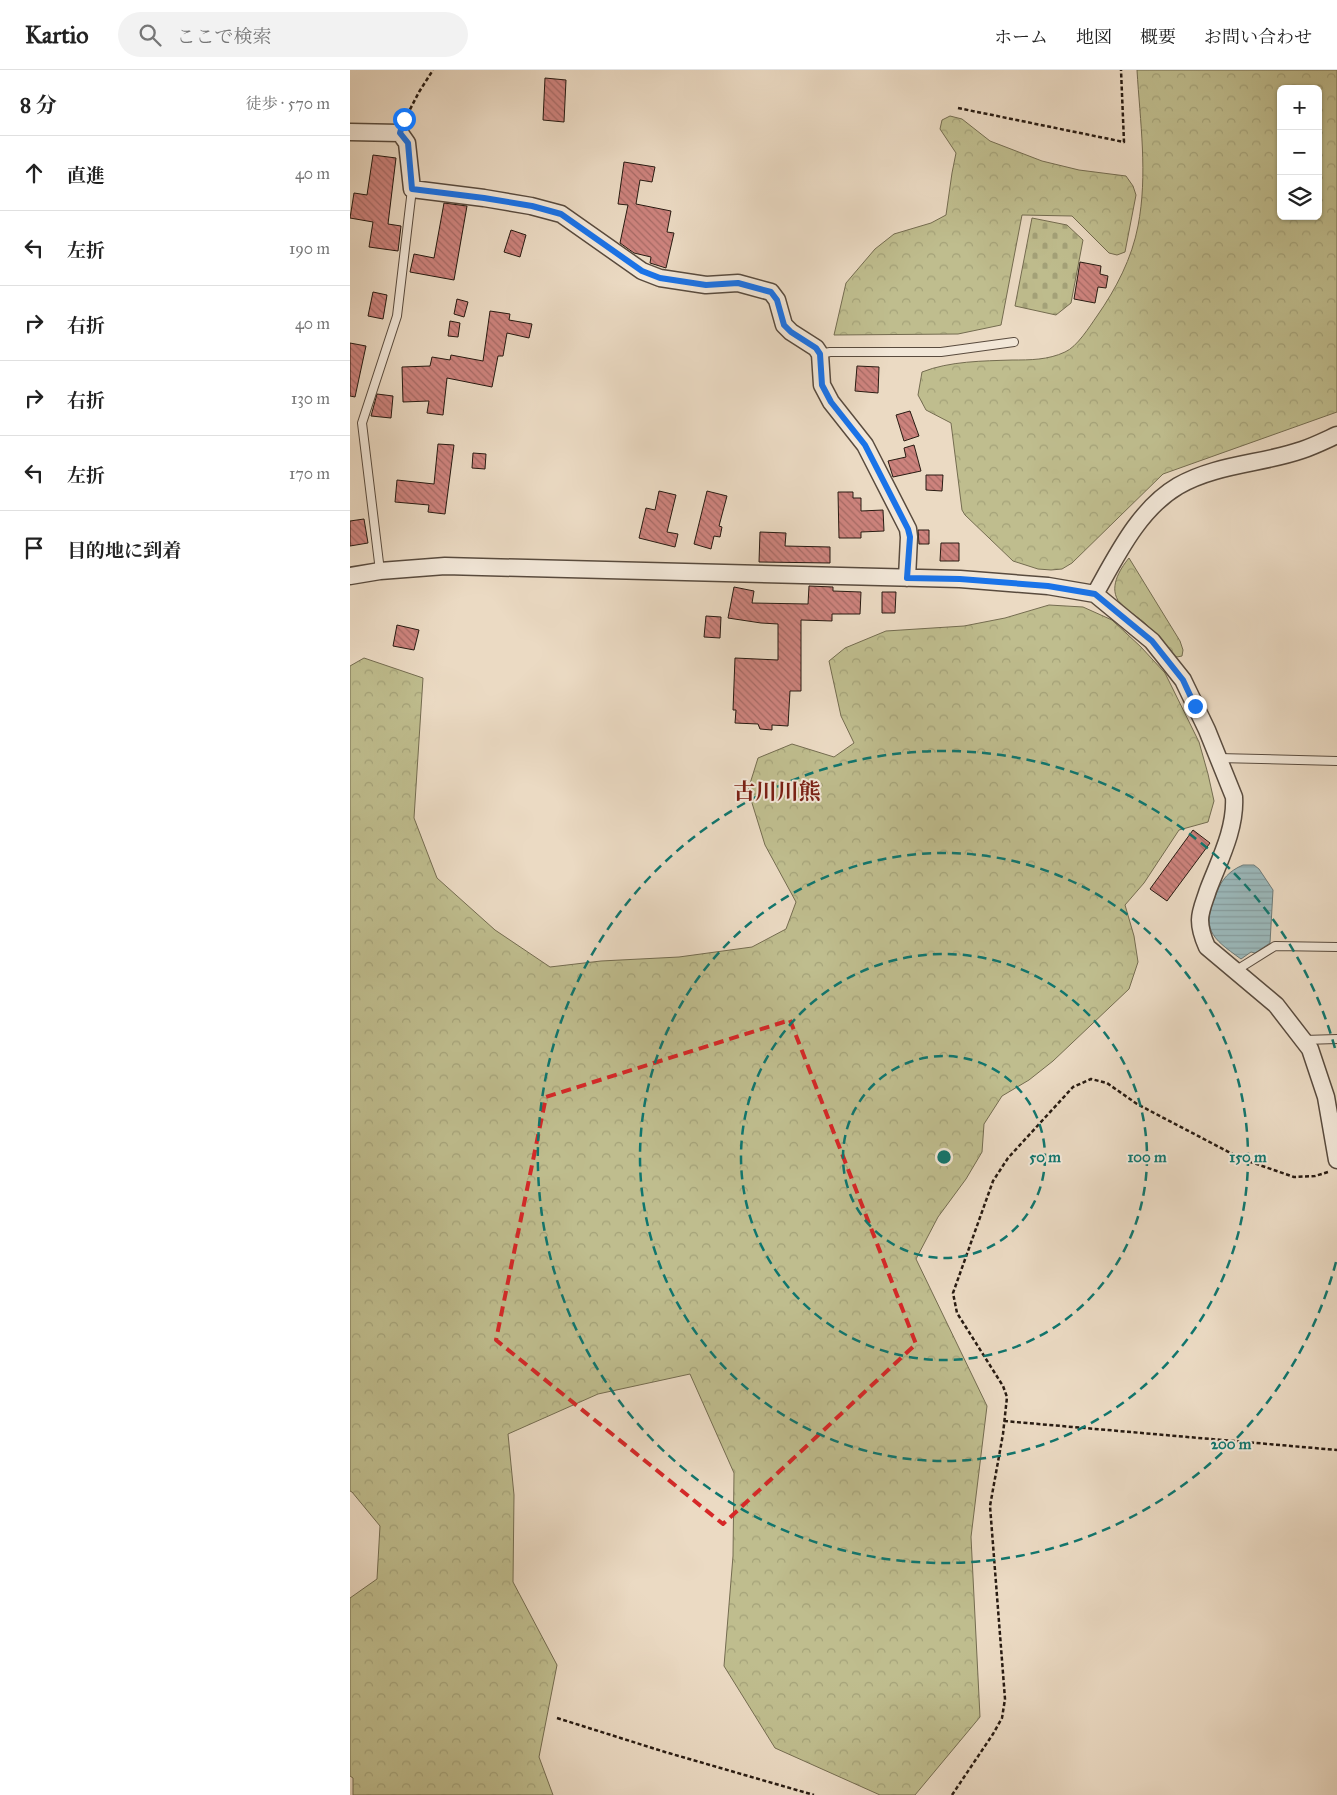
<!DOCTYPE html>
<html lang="ja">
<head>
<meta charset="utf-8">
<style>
	:root { --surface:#fff; --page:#f2f2f2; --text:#222; --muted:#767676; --line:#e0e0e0 }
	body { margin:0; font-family:"IM FELL Great Primer","Noto Serif JP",serif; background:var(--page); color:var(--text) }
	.controls { position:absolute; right:15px; top:15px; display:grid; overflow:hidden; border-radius:8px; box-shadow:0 1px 4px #0004 }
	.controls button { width:45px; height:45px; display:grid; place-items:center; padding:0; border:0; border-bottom:1px solid var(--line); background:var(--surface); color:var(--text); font:25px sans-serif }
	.stop { position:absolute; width:15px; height:15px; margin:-11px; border:4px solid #1a73e8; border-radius:50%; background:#fff }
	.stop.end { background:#1a73e8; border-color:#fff; box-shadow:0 1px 5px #0008 }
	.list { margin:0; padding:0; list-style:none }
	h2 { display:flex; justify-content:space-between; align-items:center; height:65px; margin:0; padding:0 20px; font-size:21px }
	h2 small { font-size:16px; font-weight:400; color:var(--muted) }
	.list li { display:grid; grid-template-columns:32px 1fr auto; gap:15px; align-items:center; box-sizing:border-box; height:75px; padding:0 20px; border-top:1px solid var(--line) }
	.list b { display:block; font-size:19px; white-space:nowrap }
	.list em { font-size:16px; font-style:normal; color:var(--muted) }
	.icon { flex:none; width:28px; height:28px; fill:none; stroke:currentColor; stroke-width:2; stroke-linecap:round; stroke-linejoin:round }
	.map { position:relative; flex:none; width:987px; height:1725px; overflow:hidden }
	header { display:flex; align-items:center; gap:30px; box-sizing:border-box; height:70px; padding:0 25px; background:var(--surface); border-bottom:1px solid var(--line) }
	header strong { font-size:24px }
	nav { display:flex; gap:28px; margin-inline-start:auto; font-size:18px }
	.search { width:350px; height:45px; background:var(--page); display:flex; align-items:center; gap:12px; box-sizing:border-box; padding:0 18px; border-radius:28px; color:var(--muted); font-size:19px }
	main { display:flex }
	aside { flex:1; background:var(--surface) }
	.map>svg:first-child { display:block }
</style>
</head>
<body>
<header>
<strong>Kartio</strong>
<div class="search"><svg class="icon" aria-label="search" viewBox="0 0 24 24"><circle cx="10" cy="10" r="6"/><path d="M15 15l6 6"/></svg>ここで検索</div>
<nav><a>ホーム</a><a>地図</a><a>概要</a><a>お問い合わせ</a></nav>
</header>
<main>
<aside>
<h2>8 分<small>徒歩 · 570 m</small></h2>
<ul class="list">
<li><svg class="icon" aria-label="ahead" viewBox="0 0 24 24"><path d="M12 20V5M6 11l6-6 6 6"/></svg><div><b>直進</b></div><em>40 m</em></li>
<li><svg class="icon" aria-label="left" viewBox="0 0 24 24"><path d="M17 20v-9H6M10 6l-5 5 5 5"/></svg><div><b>左折</b></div><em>190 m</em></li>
<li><svg class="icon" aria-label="right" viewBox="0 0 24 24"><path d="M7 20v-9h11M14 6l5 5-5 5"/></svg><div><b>右折</b></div><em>40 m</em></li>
<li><svg class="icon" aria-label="right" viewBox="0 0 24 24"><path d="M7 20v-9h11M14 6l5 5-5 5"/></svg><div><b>右折</b></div><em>130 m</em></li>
<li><svg class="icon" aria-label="left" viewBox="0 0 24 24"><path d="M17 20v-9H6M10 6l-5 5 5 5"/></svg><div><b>左折</b></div><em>170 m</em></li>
<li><svg class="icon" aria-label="arrive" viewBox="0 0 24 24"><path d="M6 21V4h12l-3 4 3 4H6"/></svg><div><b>目的地に到着</b></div></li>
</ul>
</aside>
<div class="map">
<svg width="987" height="1725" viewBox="0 0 987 1725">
	<defs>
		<pattern id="forest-crowns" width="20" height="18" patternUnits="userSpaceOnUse" patternTransform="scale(1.25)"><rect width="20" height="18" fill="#bfbd8e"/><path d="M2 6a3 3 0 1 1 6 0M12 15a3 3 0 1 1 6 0" fill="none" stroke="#a4a279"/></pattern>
		<pattern id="cemetery-stones" width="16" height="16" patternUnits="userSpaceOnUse" patternTransform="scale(1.25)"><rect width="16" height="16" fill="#bfbd8e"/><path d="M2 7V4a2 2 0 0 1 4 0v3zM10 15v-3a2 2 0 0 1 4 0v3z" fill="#a4a279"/></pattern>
		<pattern id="water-rules" width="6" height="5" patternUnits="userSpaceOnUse" patternTransform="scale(1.25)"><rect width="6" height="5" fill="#9bb9bc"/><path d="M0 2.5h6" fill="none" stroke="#869ea1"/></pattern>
		<pattern id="building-back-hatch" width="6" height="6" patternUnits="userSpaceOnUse" patternTransform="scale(1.25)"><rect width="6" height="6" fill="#cd837d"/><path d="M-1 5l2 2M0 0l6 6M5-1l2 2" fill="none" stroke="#a66a65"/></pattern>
	</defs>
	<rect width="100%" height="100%" fill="#ebdac3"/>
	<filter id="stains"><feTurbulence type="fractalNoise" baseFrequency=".004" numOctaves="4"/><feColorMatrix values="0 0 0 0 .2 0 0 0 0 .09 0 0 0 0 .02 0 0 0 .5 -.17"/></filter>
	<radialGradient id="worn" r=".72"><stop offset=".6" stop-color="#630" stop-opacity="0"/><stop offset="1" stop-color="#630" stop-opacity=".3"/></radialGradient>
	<path fill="url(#forest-crowns)" stroke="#746c50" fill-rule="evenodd" d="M787,0H987V342L813,404L722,493L712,499L701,500L688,499L663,491L615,445L612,440L601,353L576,340L568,325L572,302C600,291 633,291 662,290C680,290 698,290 715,282C727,277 740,256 747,246C766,219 782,188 788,156C798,105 790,51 787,0ZM931,19H968V146H931Z
		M600,46L612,49L640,71L692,91L729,100L776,106L783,116L786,125L775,182L767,185L759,183L722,146L672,145L651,255L608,264L484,265L496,213L525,179L544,164L581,153L596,145L602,103L606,83L590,59L592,50Z
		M779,488L830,571L833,580L832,586L827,587L822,585C814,575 807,564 797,555C790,548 776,540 770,533C758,519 769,500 779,488Z
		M699,535L733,537L762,550L791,577L815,603L849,672L858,704L864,731L858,752L829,760L794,813L775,835L784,866L788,892L779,919L703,991L679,1010L652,1026L634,1054L632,1082L616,1109L588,1147L566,1189L637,1336L621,1467L630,1647L565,1725H530L425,1678L374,1596L383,1486L384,1403L340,1304L248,1324L158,1364L164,1425L163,1512L207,1595L189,1687L203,1725H3V1708L0,1706V1528L27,1509L30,1456L2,1422L0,1421V596L14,588L73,608L64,748L87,808L145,860L200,897L251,891L329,887L402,877L436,859L446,832L415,775L398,720L408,688L442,674L484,687L504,673L491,646L479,591L495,578L536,561L614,556L655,548Z"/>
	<path fill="url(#cemetery-stones)" stroke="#746c50" d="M682,148L717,155L733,170L721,233L706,245L665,236Z"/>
	<path fill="url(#water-rules)" stroke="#6d7a78" d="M893,795H904L909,799L923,820L920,873L905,883L901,882L891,889C860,867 851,859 867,822C872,809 879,801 893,795Z"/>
	<path fill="url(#building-back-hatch)" stroke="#281b12" d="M195,8L216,10L214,52L193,50Z
		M23,85L46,88L38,154L51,156L48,181L19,177L23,152L0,148L4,123L17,125Z
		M274,92L305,97L302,112L290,110L286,134L321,141L317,162L324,163L316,198L300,193L301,187L284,183L270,173L278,135L268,134Z
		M94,133L117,136L104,210L60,202L64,184L84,188Z
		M161,160L176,165L170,187L154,182Z
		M730,192L751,196L750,204L758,206L756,218L748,217L745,233L724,229Z
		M23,222L37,225L33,249L18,246Z
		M107,229L118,232L114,247L104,244Z
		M140,241L160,244L159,250L182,254L179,268L157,263L153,286H148L142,317L97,308L93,345L77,343L79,331L53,332L52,297L80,296L82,287L100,290L101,285L133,291Z
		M100,251L110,253L108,267L98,266Z
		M0,273L16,276L5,327L0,326Z
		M507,296L529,297L528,323L505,321Z
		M27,324L43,326L41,348L21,346Z
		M560,341L569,366L554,371L546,345Z
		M88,374L104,375L95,444L78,442L79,435L45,432L47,410L84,414Z
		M564,375L571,401L543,407L538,391L556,387L554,378Z
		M123,383L136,384L135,399L122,398Z
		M576,405H593L592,421L576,420Z
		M309,421L326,425L317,462L328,464L325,477L289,468L296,438L305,440Z
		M357,421L377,426L369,456L372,457L370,467L364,466L361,479L344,474Z
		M488,422H503V428H511V441L533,440L534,461L511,462V468H489Z
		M14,449L18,473L0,476V451Z
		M568,460H579V474H569Z
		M410,462L436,463L435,476L480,477V493L409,492Z
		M591,473H609V491H590Z
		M459,516L483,517V521L511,522L510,544H482V551L451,550V621H440L438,656L422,655V660L410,659L408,654L385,653L386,640H383L385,588L428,590V554L411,553L378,548L384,517L404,521L402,533L458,534Z
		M532,522H546L545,543H532Z
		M356,546L371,547L370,568L354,567Z
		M47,555L69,560L64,580L43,576Z
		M843,760L860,773L817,831L800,819Z"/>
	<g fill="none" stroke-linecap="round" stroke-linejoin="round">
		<defs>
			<path id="service" d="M470,284L480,282H591L664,272
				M30,501L12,353L47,246L62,119
				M868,688L987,691
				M885,901L925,876L987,877
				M954,970L987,969"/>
			<path id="minor" d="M0,62L50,63L57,73L62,119L134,128L181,136L211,144L292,201L310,208L356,215L388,213L421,222L427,230L434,255L441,262L466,278L470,284L472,315L481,332L515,375L558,459L559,467L557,508
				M0,506L30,501L95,496L610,509L698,516L745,524L802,571L833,610L857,660L884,727C886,759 869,791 858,820C855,830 850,840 850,850C850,860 853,868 857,877L926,935L960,979L976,1027L987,1090
				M745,524C767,485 789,439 828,416C866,394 912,394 952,380C964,376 976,370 987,365"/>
		</defs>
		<use href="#service" stroke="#594b3e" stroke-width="10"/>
		<use href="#minor" stroke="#594b3e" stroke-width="19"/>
		<path stroke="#281b12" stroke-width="2.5" stroke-dasharray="4 2.5" stroke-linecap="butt" d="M608,38L774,72L771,0
			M54,51L69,22L83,0
			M654,1351L987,1380
			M207,1648L315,1682L464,1725
			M602,1725L643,1664L652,1648L655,1629L640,1436L653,1364L657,1327L653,1316L607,1243L603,1223L643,1111L658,1088L723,1017L741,1009L757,1013L787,1034L892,1089L944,1107L965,1106L978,1102"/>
		<use href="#service" stroke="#f2e7d8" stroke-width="8"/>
		<use href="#minor" stroke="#f2e7d8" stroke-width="16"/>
	</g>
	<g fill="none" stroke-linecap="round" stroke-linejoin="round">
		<path stroke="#1a73e8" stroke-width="6" d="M54,49L50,63L58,73L62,119L134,128L182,136L211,144L292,201L310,208L356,215L388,213L421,222L427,230L434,255L441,262L466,278L470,284L472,315L481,332L515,375L558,459L560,467L557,508L610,509L698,516L745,524L802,571L833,610L845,636"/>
	</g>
	<path fill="none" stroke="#d62828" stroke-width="4" stroke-dasharray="10 6" stroke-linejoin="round" d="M440,950L566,1274L373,1454L146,1270L196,1027Z"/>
	<g fill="none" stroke="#0f766e" stroke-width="2.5" stroke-dasharray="9 6">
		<circle cx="594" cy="1087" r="101"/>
		<circle cx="594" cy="1087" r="203"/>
		<circle cx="594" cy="1087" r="304"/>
		<path d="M986 1192A406 406 0 1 1 986 982"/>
	</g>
	<g text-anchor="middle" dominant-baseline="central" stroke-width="4" stroke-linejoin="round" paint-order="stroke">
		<g font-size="22" font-weight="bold" fill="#7a1f14" stroke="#f2e7d8">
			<text x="427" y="721">古川川熊</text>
		</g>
	</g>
	<circle cx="594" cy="1087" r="8" fill="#0f766e" stroke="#f2e7d8" stroke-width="2.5"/>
	<g font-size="15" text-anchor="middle" font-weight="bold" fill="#0f766e" stroke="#f2e7d8" stroke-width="4" stroke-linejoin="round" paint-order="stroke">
		<text x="695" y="1092">50 m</text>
		<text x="797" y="1092">100 m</text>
		<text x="898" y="1092">150 m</text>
		<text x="881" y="1379">200 m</text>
	</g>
	<rect width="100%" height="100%" filter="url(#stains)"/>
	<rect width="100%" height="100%" fill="url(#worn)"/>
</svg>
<div class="controls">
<button>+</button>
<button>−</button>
<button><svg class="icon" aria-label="layers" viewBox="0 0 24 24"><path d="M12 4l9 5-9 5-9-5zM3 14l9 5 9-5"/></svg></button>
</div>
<div class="stop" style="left:54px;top:49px"></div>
<div class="stop end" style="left:845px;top:636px"></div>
</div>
</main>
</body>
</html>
